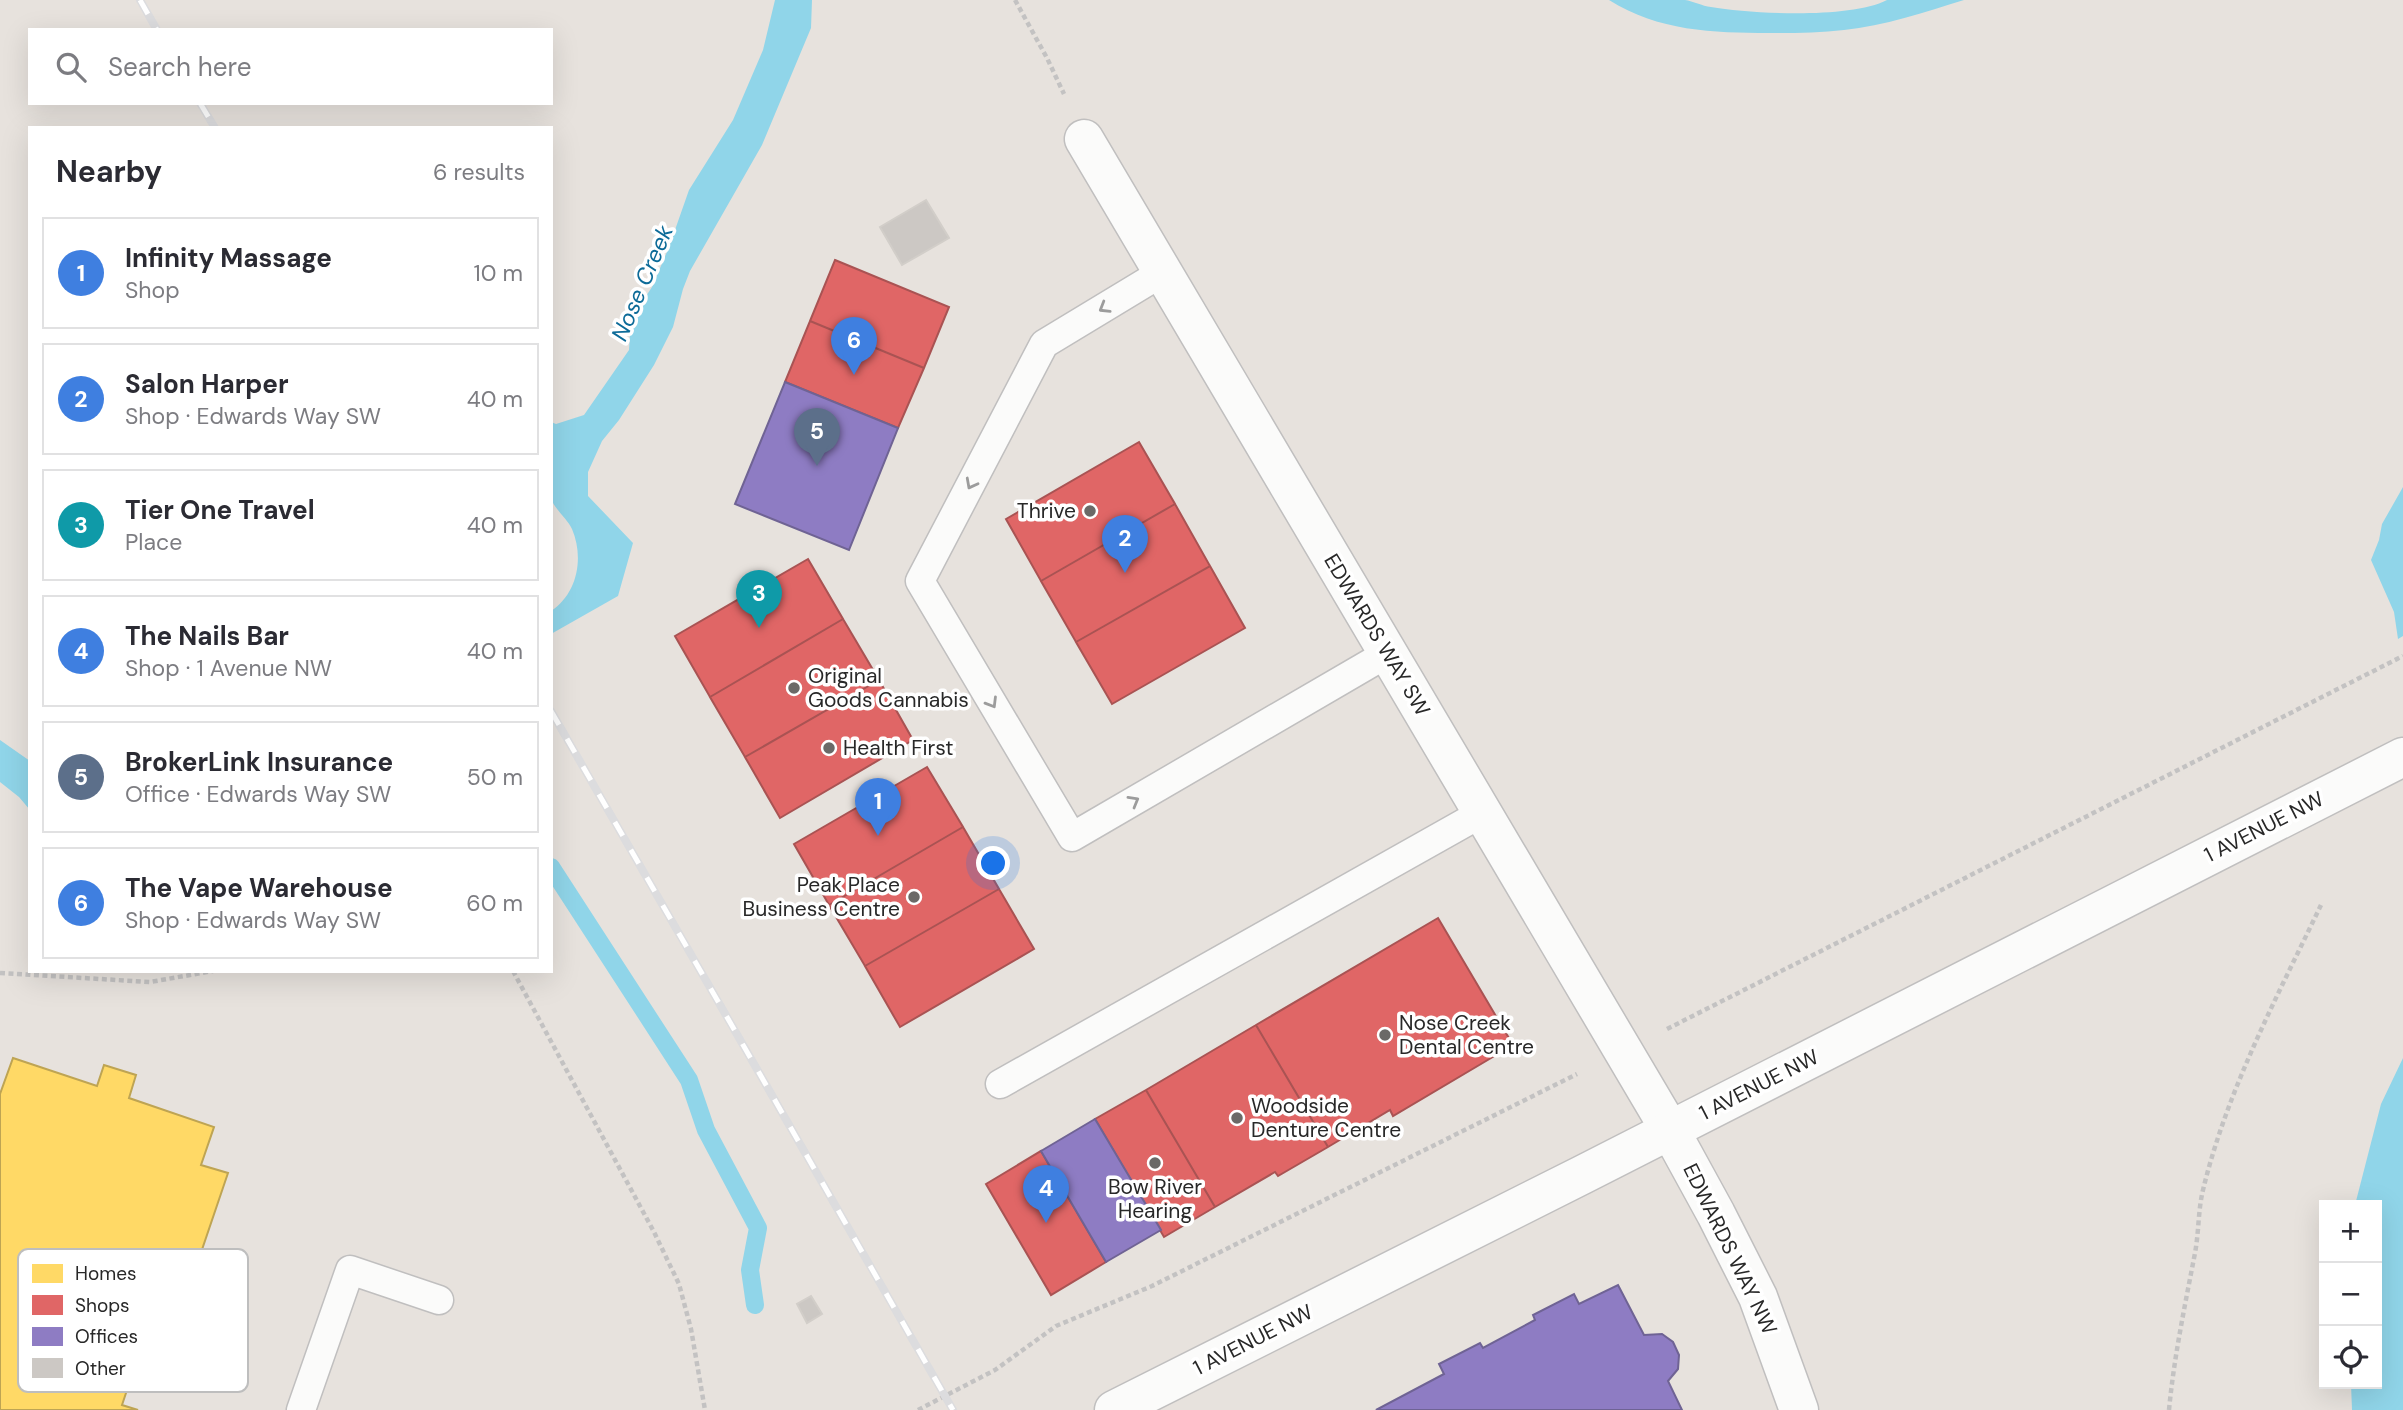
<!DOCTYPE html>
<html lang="en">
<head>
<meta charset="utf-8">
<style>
	:root { --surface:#fff; --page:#f7f7f7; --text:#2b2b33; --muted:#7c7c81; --line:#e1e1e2; --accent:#6b6967 }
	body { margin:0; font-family:"DM Sans",sans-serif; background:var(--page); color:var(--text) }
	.controls { position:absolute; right:21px; bottom:21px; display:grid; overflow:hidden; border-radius:0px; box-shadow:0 7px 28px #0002 }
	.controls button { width:63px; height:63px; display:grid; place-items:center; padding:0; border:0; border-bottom:2px solid var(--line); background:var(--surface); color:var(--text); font:35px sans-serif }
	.you { position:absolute; left:994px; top:864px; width:24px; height:24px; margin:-18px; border:5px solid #fff; border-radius:50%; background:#1a73e8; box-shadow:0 0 0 10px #1a73e833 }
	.badge { display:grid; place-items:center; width:46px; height:46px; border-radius:50%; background:var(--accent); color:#fff; font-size:23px; font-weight:700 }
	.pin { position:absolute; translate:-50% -58px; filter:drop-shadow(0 2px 4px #0008) }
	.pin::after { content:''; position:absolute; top:37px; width:24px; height:21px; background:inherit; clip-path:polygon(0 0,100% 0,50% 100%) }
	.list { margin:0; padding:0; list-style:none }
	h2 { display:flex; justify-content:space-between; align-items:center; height:91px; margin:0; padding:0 28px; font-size:30px }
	h2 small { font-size:23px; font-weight:400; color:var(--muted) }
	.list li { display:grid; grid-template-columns:46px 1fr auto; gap:21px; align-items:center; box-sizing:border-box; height:112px; margin:0 14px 14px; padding:0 14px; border:2px solid var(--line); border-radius:0px }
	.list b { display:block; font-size:26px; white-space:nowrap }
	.list p { margin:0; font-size:23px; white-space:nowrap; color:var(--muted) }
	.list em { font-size:23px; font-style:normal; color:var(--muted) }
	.icon { flex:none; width:38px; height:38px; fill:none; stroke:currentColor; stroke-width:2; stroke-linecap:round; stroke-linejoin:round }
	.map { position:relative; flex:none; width:2403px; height:1410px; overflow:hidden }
	.search { position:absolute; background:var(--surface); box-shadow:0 7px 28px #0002; left:28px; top:28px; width:525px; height:77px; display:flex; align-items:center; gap:18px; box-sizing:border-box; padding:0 24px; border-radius:0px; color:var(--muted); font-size:26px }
	.panel { position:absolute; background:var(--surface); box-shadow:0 7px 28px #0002; left:28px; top:126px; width:525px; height:847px; border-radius:0px }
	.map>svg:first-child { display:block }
</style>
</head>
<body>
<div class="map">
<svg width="2403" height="1410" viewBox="0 0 2403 1410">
	<rect width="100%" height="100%" fill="#e7e2dd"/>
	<path fill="#90d5e9" d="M775,0H812L811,28L762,145L690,271L683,289L673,327L654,365L619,420L602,441L588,472V496L633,543L618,596L551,634V611C578,593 584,557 572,529C567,518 554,509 551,498C548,480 551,442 551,422L556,424L584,415L629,350L631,319L652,287L669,247L689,190L733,120L763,50Z
		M1609,0C1633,0 1661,0 1685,0C1693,1 1702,6 1711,7C1752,14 1850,19 1887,0H1964C1925,12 1884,26 1844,30C1820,33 1794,33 1769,33C1713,33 1658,31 1609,0Z
		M2403,487V636L2398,639L2394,612L2371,560L2379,540L2382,524Z
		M0,740L30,761V810L19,797L0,782Z
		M2403,1058V1410H2352L2351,1384H2377V1205H2355L2381,1104Z"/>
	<path fill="#ffd966" stroke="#bea453" stroke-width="2" d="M13,1058L97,1086L104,1065L136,1075L129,1098L214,1127L201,1165L228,1173L172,1338L147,1330L122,1405L138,1410H0V1094Z"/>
	<path fill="#e06666" stroke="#a95353" stroke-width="2" d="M835,260L949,307L924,368L810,321Z
		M810,321L924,368L898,428L785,382Z
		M1139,442L1175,504L1041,581L1006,519Z
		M1175,504L1210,566L1076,642L1041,581Z
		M808,559L843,619L710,697L675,636Z
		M1210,566L1245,628L1112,704L1076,642Z
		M843,619L879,680L745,757L710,697Z
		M879,680L913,740L780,818L745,757Z
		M927,767L963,827L829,905L794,844Z
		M963,827L999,889L865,966L829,905Z
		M999,889L1034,949L900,1027L865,966Z
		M1438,918L1513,1045L1393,1116L1390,1110L1328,1147L1256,1025Z
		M1256,1025L1328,1147L1278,1176L1275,1172L1215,1207L1146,1090Z
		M1146,1090L1215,1207L1164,1237L1095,1119Z
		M1041,1151L1106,1262L1051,1295L986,1184Z"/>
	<path fill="#8e7cc3" stroke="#6f6394" stroke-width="2" d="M785,382L898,428L849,550L735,504Z
		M1095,1119L1161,1230L1106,1262L1041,1151Z
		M1618,1285L1644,1335L1662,1334L1673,1342L1679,1355L1678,1369L1668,1381L1682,1410H1376L1444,1374L1439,1364L1480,1343L1483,1348L1535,1320L1533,1315L1574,1294L1579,1304Z"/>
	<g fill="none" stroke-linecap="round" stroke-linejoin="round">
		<path stroke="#90d5e9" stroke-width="18" d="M551,867L689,1080L706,1130L758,1228L750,1270L755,1305"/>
	</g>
	<path fill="#ccc8c4" stroke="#d2cec9" stroke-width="2" d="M926,200L949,238L902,265L880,227Z
		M811,1296L822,1314L807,1323L797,1304Z"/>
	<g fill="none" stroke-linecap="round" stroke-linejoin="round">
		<defs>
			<path id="service" d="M1163,272L1044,344L920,581L1072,837L1388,653
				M1000,1084L1482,813
				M301,1410L350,1270L439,1300"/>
			<path id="minor" d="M1084,139L1670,1130L1716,1214L1758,1297L1799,1410"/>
			<path id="tertiary" d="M1114,1410L1582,1175L2403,757"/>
		</defs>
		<use href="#service" stroke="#c0bfbf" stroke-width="31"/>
		<use href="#minor" stroke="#c0bfbf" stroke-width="41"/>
		<use href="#tertiary" stroke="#c0bfbf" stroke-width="41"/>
		<path stroke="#c3c2c2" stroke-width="4.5" stroke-dasharray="5 3.5" stroke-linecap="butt" d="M1015,0L1047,58L1064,94
			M513,971L654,1232L679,1284L691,1329L705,1410
			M0,973L150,982L213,971
			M1667,1029L2403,656
			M918,1410L995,1370L1056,1326L1152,1286L1577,1074
			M2169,1410C2174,1357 2185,1305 2195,1253C2199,1232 2198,1210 2203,1190C2227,1090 2277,997 2321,905"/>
		<use href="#service" stroke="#fbfbfa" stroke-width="28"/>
		<use href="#minor" stroke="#fbfbfa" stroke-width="38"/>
		<use href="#tertiary" stroke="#fbfbfa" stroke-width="38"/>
		<defs>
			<path id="rail" d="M140,0L157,30
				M200,103L215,128
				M551,711L953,1410"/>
		</defs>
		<use href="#rail" stroke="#dcdcde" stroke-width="8"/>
		<use href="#rail" stroke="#fff" stroke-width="5" stroke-dasharray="16" stroke-linecap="butt"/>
	</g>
	<defs><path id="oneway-chevron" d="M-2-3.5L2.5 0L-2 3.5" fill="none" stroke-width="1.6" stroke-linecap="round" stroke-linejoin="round" transform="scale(1.75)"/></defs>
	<g stroke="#9c9c9c">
		<use href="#oneway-chevron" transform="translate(1104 308) rotate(149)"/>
		<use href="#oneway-chevron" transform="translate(971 484) rotate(118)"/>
		<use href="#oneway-chevron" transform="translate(992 703) rotate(59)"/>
		<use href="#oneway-chevron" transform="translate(1134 801) rotate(-30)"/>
	</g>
	<g fill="#6b6967" stroke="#fff" stroke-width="2.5">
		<circle cx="1090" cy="511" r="7"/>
		<circle cx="794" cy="688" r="7"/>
		<circle cx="829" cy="748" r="7"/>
		<circle cx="914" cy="897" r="7"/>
		<circle cx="1385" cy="1035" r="7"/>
		<circle cx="1237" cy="1118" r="7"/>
		<circle cx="1155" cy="1163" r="7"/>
	</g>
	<g text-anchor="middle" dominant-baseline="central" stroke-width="7" stroke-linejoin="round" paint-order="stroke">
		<g font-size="21" fill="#282828" stroke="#fff" text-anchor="start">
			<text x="1076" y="511" text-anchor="end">Thrive</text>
			<text x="808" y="676">Original<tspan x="808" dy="24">Goods Cannabis</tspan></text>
			<text x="843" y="748">Health First</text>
			<text x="900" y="885" text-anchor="end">Peak Place<tspan x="900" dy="24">Business Centre</tspan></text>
			<text x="1399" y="1023">Nose Creek<tspan x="1399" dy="24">Dental Centre</tspan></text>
			<text x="1251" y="1106">Woodside<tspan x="1251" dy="24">Denture Centre</tspan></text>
			<text x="1155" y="1187" text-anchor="middle">Bow River<tspan x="1155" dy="24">Hearing</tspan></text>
		</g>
		<g font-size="21" fill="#282828" stroke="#fff">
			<text transform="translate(1377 635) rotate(59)">EDWARDS WAY SW</text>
			<text transform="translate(2264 827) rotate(-27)">1 AVENUE NW</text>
			<text transform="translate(1759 1085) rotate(-27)">1 AVENUE NW</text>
			<text transform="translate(1730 1249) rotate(64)">EDWARDS WAY NW</text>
			<text transform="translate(1253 1340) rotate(-27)">1 AVENUE NW</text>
		</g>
		<g font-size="23" font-style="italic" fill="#0d6b98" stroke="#fff">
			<text transform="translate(642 283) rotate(-67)">Nose Creek</text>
		</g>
	</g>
	<rect x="18" y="1249" width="230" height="143" rx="10" fill="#fff" stroke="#bebebe" stroke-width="2"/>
	<rect x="32" y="1264" width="31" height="19" fill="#ffd966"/>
	<rect x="32" y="1295" width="31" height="20" fill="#e06666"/>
	<rect x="32" y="1327" width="31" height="19" fill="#8e7cc3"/>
	<rect x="32" y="1358" width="31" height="20" fill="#ccc8c4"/>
	<g font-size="19" fill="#282828">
		<text x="75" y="1280">Homes</text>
		<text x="75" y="1312">Shops</text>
		<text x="75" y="1343">Offices</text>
		<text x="75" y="1375">Other</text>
	</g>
</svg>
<div class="controls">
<button>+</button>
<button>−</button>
<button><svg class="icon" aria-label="locate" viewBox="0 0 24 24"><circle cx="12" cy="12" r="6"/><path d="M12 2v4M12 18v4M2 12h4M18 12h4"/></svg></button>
</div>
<div class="you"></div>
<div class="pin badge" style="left:878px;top:836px;background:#3f7fe0">1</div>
<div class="pin badge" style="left:1125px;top:573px;background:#3f7fe0">2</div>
<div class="pin badge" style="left:759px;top:628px;background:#0f9aa8">3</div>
<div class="pin badge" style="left:1046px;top:1223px;background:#3f7fe0">4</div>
<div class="pin badge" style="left:817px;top:466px;background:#5c6f8a">5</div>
<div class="pin badge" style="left:854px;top:375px;background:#3f7fe0">6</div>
<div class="search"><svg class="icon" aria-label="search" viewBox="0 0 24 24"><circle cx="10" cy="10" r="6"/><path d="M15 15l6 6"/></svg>Search here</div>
<section class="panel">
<h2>Nearby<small>6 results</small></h2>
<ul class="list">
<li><span class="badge" style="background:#3f7fe0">1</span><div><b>Infinity Massage</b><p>Shop</p></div><em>10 m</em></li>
<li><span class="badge" style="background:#3f7fe0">2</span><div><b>Salon Harper</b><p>Shop · Edwards Way SW</p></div><em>40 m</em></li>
<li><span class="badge" style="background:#0f9aa8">3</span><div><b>Tier One Travel</b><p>Place</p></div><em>40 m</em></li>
<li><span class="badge" style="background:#3f7fe0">4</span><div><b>The Nails Bar</b><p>Shop · 1 Avenue NW</p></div><em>40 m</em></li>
<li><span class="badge" style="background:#5c6f8a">5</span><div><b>BrokerLink Insurance</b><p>Office · Edwards Way SW</p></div><em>50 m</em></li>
<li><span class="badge" style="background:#3f7fe0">6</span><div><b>The Vape Warehouse</b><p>Shop · Edwards Way SW</p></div><em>60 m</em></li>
</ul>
</section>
</div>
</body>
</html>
